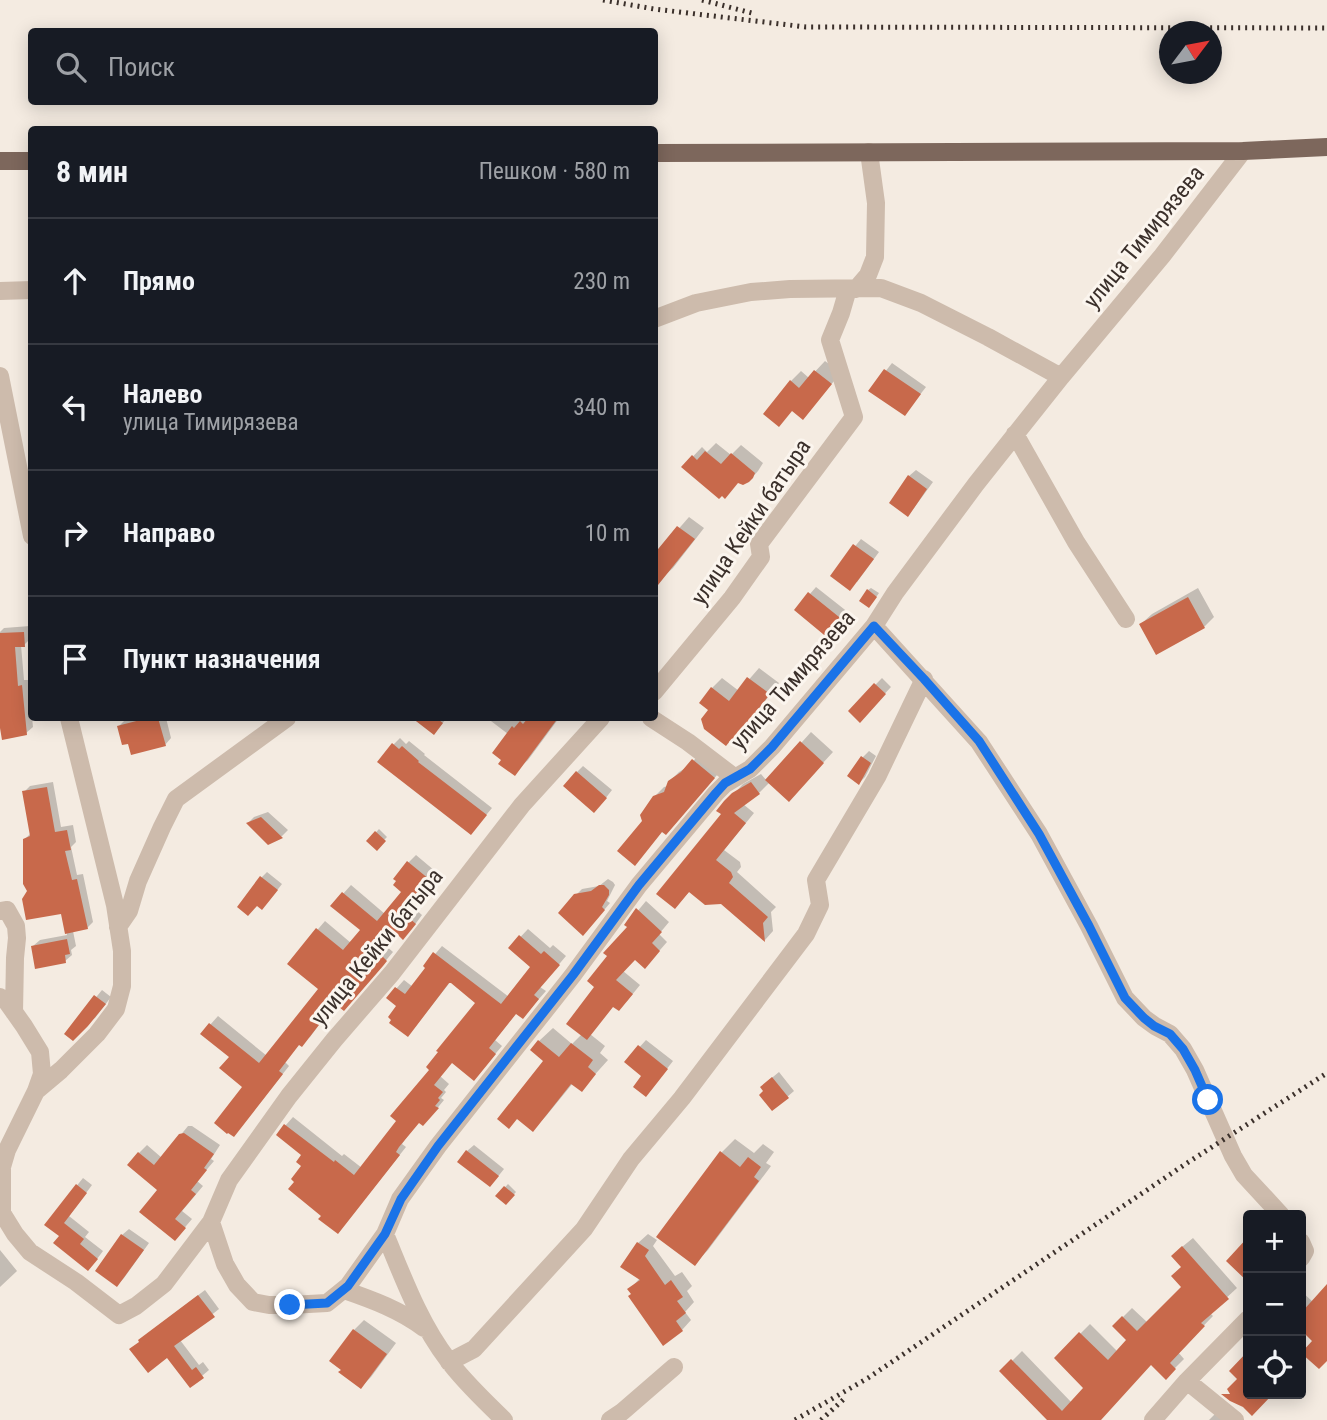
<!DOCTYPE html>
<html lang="ru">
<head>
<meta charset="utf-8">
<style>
	:root { --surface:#171b24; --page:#242831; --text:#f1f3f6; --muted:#9ea1a6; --line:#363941 }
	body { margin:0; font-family:"Roboto Condensed",sans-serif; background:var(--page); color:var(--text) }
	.controls { position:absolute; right:21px; bottom:21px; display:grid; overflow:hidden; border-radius:7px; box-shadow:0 4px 18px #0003 }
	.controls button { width:63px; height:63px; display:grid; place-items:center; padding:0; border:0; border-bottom:2px solid var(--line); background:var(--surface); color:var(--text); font:35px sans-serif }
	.compass { position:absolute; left:1159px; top:21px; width:63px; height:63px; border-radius:50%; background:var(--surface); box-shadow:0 4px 18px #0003; rotate:58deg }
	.stop { position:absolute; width:21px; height:21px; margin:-16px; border:5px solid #1a73e8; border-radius:50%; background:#fff }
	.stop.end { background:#1a73e8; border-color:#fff; box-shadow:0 2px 7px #0008 }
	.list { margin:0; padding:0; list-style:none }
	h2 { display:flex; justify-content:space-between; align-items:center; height:91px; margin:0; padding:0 28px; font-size:30px }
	h2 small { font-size:23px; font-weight:400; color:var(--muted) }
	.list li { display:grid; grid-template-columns:46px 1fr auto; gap:21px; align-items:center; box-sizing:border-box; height:126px; padding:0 28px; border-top:2px solid var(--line) }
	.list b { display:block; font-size:26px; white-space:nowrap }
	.list p { margin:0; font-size:23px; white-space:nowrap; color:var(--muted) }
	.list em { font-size:23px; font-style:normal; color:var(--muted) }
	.icon { flex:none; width:38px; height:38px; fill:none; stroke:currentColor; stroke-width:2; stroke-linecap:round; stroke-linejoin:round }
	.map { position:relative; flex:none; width:1327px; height:1420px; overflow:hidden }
	.search { position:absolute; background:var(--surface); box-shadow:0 4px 18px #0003; left:28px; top:28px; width:630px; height:77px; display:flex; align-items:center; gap:18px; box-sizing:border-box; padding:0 24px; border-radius:7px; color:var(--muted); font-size:26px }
	.panel { position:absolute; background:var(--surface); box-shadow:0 4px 18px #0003; left:28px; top:126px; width:630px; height:595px; border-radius:7px }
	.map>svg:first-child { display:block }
</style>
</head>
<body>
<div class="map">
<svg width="1327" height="1420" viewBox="0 0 1327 1420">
	<rect width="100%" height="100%" fill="#f4ebe1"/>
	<path fill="#0003" d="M825,361L841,373L803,417L793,409L779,425L791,381L801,371L809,378Z
		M892,363L926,387L905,414L871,390Z
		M716,443L731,455L741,445L763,463L758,471L749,481L683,467L702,447L707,452Z
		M916,470L933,482L914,508L908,514L909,476Z
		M689,517L704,528L673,568L662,578L654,557Z
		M861,539L879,552L857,582L832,575Z
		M816,587L849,613L836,630L796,610Z
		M871,588L879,593L872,603L868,590Z
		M1198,588L1214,617L1204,627L1141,624L1152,614Z
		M30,626L31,638L24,645H21L24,680H28L33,727L26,733L0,720V632L4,628Z
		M759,668L779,683L755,714L760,717L737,745L710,709L712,688L722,678L739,691Z
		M882,678L891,687L866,714L850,711Z
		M134,718H166L171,738L165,745L129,741L119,726L125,720Z
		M415,718H447L434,733Z
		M487,718H559L528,760L514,773L508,734Z
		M811,732L833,752L799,789L770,782L759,793L743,804L754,813L724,850L740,862L741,867L737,872L776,907L771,912L773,931L765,940L721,902L690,891L675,907L723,814L726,802L743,784L761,774L767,781Z
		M400,738L406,744L409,741L425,754L424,755L492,808L477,826L393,745Z
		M702,751L723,768L675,824L663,830L635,864L644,821L654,797L664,787L668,786L669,782L679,772L689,766Z
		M869,751L876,756L865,777L859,783L863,757Z
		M583,766L612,790L601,804L577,772Z
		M53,782L61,827L73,825L76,842L71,847L77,875L83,874L93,922L87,928L73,931L76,946L71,950L72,955L65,961L33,946L40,940L67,935L62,912L29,891L24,840L31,833L24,792L30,786Z
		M268,812L288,830L282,836L269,843L248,823L254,817Z
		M379,829L387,837L376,848L368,841Z
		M416,855L441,876L415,909L422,915L411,930L396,931L385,945L393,952L352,1001L336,1002L310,1037L300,1043L285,1062L289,1066L241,1127L244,1086L231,1057L202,1034L218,1016L267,1056L320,989L289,963L325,921L351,943L362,930L333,905L351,885L385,914L404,892L408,863Z
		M267,872L282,884L268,902L258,904L262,877Z
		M608,879L613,882L615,885L607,901L610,903L589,928L575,896L582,889L599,886Z
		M646,901L669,922L659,934L667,942L653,958H635L623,971L640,985L627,1001L614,1005L590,1034L605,1046L600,1053L608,1060L581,1090L573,1083L546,1116L533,1129L545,1060L539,1041L553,1028L572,1044L582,1034L596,987L629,927L626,925Z
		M528,929L550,948L553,945L566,956L540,987L546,991L523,1017L517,1012L495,1040L502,1046L474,1079L452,1062L440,1076L449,1084L444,1090L446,1092L441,1098L444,1100L430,1117L419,1121L406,1138L402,1144L406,1147L345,1224L323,1216L304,1166V1155L278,1134L293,1117L342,1156L344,1154L362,1168L399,1121L477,1002L451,981L415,1027L399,1006L388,998L404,980L413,987L428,968L425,966L442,946L509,997L532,967L510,948Z
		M102,990L111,997L95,1018L66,1034Z
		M646,1040L673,1061L652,1088L644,1076L626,1062Z
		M779,1072L794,1091L787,1097L765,1091L768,1081Z
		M188,1126H192L220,1145L211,1159L214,1161L197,1181L203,1186L182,1211L192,1219L175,1239L160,1189L139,1153L147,1145L162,1158Z
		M735,1139L754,1153L763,1144L774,1152L766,1163L771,1166L708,1250L695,1263L721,1153Z
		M474,1145L504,1169L496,1179L467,1151Z
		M83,1178L92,1185L69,1216L89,1232L85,1237L103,1251L94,1263L46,1224Z
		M508,1184L516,1192L506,1203L497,1196Z
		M129,1229L149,1243L124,1278L117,1285L122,1235Z
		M648,1234L657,1240L653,1246L675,1276L682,1272L692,1286L687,1291L694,1302L685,1312L691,1320L682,1330L633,1294L630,1289L640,1278L638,1243Z
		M1193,1238L1237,1288L1210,1313L1213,1316L1178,1352L1184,1359L1166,1377L1152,1363L1099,1420H1050L1002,1371L1022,1351L1072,1403L1086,1388L1056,1358L1090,1324L1118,1352L1129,1340L1114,1326L1132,1308L1148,1323L1183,1287L1182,1247Z
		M0,1250L17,1271L0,1287Z
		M1327,1286V1359L1315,1341L1301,1328V1291L1313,1302Z
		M205,1290L219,1309L180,1340L199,1365L203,1362L209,1370L190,1386L168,1356L140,1341L147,1334Z
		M364,1320L396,1343L371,1377L361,1387L354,1330Z
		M1217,1412L1227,1420H1209Z"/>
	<path fill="#c8694b" d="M884,369L921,394L905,416L868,391Z
		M814,370L832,384L803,420L792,411L779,427L763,414L790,380L799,388Z
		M705,451L721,464L731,453L755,473L753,478L749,482L743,485L738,483L725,499L722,496L719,499L681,467L692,455L697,460Z
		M908,475L927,489L908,517L889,503Z
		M677,526L695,539L654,590V554Z
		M853,544L874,559L850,591L830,576Z
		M867,589L877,597L869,608L859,601Z
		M808,592L844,621L829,639L794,610Z
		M1188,597L1205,628L1156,655L1139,624Z
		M24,632L25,647H15L18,686L22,685L27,735L2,740L0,728V633Z
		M747,677L770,694L746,725L751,728L737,747L730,741L726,746L704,729L701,719L708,710L699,703L711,687L729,701Z
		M874,683L886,694L860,723L848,711Z
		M148,718H158L166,746L131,755L128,744L122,745L117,726Z
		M412,718H436L443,723L434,735Z
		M528,718H558L515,776L498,764L501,760L492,753L512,726L514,728L520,721L523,724Z
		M800,741L824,763L789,802L765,780Z
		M392,743L399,749L402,746L419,761L418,762L487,815L471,835L377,762Z
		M861,756L871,763L859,785L847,776Z
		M692,759L715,778L666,835L662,832L635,866L617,851L642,821L640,815L653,796L664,792L668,781L681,772Z
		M576,771L607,798L594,813L563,786Z
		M751,782L760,794L734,813L746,823L716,860L731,872L733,877L729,883L768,917L763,923L765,942L721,904L705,905L689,892L675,909L656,894L721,814L716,811L724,801L732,793Z
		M47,787L55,832L67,830L71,850L65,851L72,880L77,879L88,929L65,934L61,914L26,920L22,899L27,891L23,884V839L30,836L22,791Z
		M261,817L283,838L268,845L246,823Z
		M375,831L386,841L377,851L366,841Z
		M407,861L435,884L408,917L416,924L403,940L396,933L379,953L387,961L383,966L344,1011L335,1004L302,1047L299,1045L279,1071L283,1074L234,1137L228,1133L227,1134L214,1123L242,1087L219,1068L229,1057L200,1034L209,1023L259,1063L318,989L287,964L316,928L343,950L360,930L330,906L342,892L377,921L401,892L393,885L396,881L393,879Z
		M260,876L278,890L262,910L257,906L248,916L237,907Z
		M599,885H604L609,890V895L602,907L605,910L583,936L558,913L574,894L591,891Z
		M636,908L662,932L652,943L660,951L645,969L635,960L616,980L633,994L619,1011L613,1007L587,1040L566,1024L594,987L587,981L607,956L603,953L627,927L624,925Z
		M519,935L541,954L544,951L560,965L534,995L539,999L523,1019L516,1014L489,1048L496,1054L474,1081L452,1063L434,1085L443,1092L438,1098L440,1100L435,1106L439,1108L423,1126L419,1123L399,1147L396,1152L400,1155L338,1234L318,1219L321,1216L288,1189L294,1182L291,1179L301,1166L296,1162L301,1155L276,1135L284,1124L334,1162L335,1160L354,1175L396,1121L390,1116L429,1070L426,1067L438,1052L436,1051L475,1003L451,983H449L408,1037L389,1023L391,1020L388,1017L396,1006L386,998L395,987L405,994L425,968L423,966L433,952L501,1004L530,967L508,948Z
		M67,939L70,954L65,955L66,963L35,969L31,946Z
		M94,995L106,1004L88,1026L73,1041L64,1034Z
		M538,1040L559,1057L571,1043L593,1060L588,1067L596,1074L582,1092L571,1084L533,1132L517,1119L509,1129L497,1119L543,1061L530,1050Z
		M638,1045L668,1069L646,1097L633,1087L641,1076L624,1062Z
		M772,1077L789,1098L772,1111L759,1095L763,1091L760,1087Z
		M184,1133L214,1154L204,1168L207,1170L191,1190L196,1194L175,1219L186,1228L175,1241L139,1212L157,1190L127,1165L138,1152L154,1165L179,1134Z
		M466,1150L499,1176L490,1187L457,1162Z
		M720,1151L740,1167L748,1157L761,1167L754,1177L759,1181L695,1266L656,1237Z
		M76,1184L87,1193L64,1223L84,1239L80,1244L98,1259L88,1271L53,1243L59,1236L44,1225Z
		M504,1186L515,1195L506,1205L495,1196Z
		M121,1234L144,1250L117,1287L95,1271Z
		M1248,1237V1282L1226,1261Z
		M637,1242L649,1250L645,1256L665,1285L671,1280L683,1297L677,1301L686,1313L676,1321L683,1331L663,1346L628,1296L631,1294L627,1289L640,1280L620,1267Z
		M1182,1246L1229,1299L1201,1323L1205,1326L1170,1363L1176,1369L1166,1380L1151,1365L1101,1420H1047L999,1371L1011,1359L1062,1411L1083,1388L1054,1358L1079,1332L1108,1360L1126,1340L1112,1326L1122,1316L1137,1331L1181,1287L1171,1276L1181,1267L1171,1256Z
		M1327,1284V1361L1319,1369L1301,1353L1312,1341L1301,1330V1313Z
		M198,1295L215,1317L174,1346L192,1370L196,1367L204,1378L190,1388L167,1358L148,1373L129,1349L139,1342L138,1340Z
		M353,1329L387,1354L361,1389L338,1372L341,1370L329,1361Z
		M1248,1351V1394H1273L1252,1416L1243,1407L1230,1401L1221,1394H1230L1227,1389L1237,1379L1229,1371Z"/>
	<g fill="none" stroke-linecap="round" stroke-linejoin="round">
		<path stroke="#cdbbac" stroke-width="18" d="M856,289L868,275L875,257L876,203L869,152
			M0,291L32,290
			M654,319L696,303L751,292L790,289L881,288L921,303L988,337L1061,377
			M0,376L32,536
			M1015,434L1076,542L1126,619
			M874,626L979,742L1039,834L1089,926L1125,998L1144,1018L1155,1026L1170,1034L1183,1049L1195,1070L1233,1156L1244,1175L1281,1215
			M654,692L732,598L761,557L759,544L854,417L830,340L841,313L848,289
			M651,718L688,742L734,777
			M0,911L7,910L16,926L17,938L15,958L14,1012
			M118,927L129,911L138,881L162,827L176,799L287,718
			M0,997L7,1002L24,1026L40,1052L42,1074L36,1091
			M0,1212L2,1213L15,1234L30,1252L76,1282L119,1315L136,1306L164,1284L211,1222L229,1180L289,1096L334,1040L392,973L522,805L601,718
			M2,1213V1167L7,1150L36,1091L61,1070L97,1034L116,1009L122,986V951L115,905L69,718
			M211,1222L225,1264L237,1285L253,1302L269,1305H290L327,1303L348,1286L385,1234L400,1199L438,1146L573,975L639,885L716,793L725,784L750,769L772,747L874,626L895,593L976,484L1061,377L1162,256L1243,151
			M385,1234C403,1277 419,1322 448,1360C464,1382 485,1401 504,1420
			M1301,1242L1305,1251L1301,1258
			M344,1290C373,1300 400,1310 424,1328
			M449,1362L474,1349L584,1229L631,1159L682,1098L806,934L820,905L816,880L877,777L924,679
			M1187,1381L1235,1420
			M610,1420L622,1412L674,1367
			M1153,1420L1187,1381L1248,1319"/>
		<path stroke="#7d675c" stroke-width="18" d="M654,153L1243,151L1327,147
			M0,161H32"/>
		<path stroke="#3b302b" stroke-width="5" stroke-dasharray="2 5" stroke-linecap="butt" d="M603,0L654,9L806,27L1327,28
			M702,0L752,13
			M795,1420L868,1378L1184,1165L1327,1073
			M821,1420L844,1399"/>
	</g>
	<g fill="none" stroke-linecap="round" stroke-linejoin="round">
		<path stroke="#1a73e8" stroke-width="9" d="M290,1305L327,1303L348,1286L385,1234L401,1199L438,1146L573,975L639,885L716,793L725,783L750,769L772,747L874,626L924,679L979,741L1039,834L1089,926L1125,998L1144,1018L1154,1026L1170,1034L1183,1049L1195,1070L1208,1100"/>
	</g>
	<g text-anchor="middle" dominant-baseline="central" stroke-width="6" stroke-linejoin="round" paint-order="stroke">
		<g font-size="23" fill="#3b302b" stroke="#fbf5ee">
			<text transform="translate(1144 237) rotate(-51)">улица Тимирязева</text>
			<text transform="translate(751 522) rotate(-56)">улица Кейки батыра</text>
			<text transform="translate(793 680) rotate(-49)">улица Тимирязева</text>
			<text transform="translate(377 947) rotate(-51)">улица Кейки батыра</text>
		</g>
	</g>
</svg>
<div class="controls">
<button>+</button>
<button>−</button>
<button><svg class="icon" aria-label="locate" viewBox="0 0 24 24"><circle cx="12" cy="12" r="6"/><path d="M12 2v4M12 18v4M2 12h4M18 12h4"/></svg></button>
</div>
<svg class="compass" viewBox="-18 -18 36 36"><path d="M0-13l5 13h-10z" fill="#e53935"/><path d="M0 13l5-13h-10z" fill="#9ea1a6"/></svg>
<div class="stop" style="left:1208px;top:1100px"></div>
<div class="stop end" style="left:290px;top:1305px"></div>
<div class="search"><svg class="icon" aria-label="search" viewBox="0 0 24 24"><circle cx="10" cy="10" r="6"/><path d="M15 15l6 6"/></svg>Поиск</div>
<section class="panel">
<h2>8 мин<small>Пешком · 580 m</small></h2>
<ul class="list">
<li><svg class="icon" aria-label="ahead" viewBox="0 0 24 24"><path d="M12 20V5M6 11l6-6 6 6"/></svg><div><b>Прямо</b></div><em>230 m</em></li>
<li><svg class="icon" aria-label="left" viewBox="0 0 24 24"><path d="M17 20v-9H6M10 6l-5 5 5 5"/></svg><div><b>Налево</b><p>улица Тимирязева</p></div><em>340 m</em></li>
<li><svg class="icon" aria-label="right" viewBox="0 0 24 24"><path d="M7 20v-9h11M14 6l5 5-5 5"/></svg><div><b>Направо</b></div><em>10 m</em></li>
<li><svg class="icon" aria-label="arrive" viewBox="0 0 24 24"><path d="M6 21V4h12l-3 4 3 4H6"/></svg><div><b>Пункт назначения</b></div></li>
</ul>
</section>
</div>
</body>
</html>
